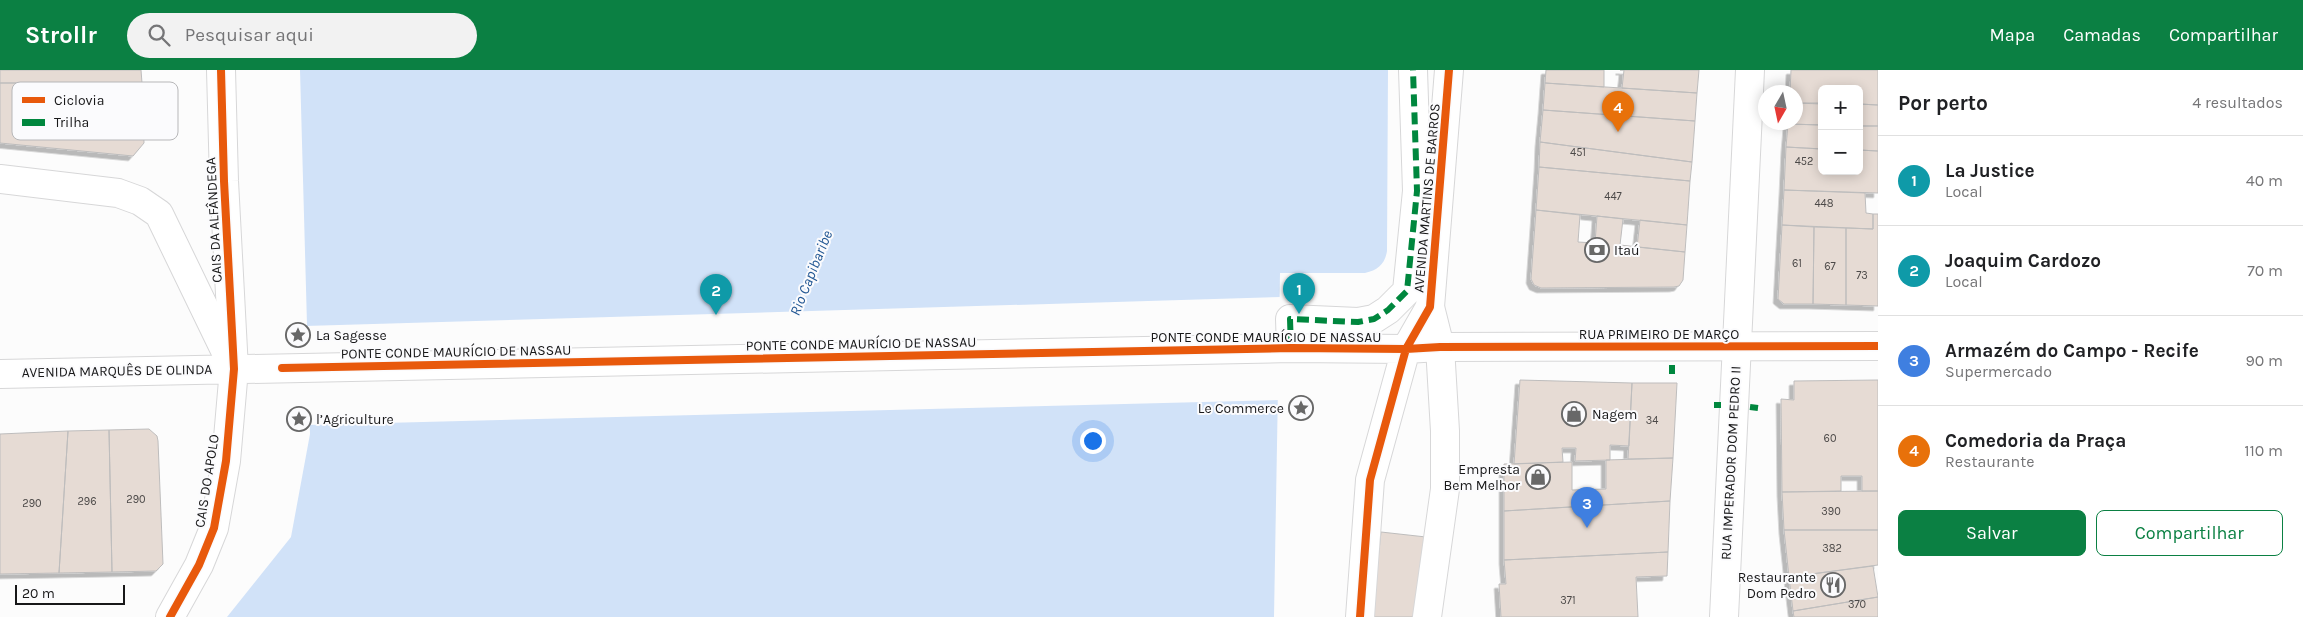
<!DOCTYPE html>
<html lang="pt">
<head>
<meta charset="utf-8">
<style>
	:root { --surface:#fff; --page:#f2f2f2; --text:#202124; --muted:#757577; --line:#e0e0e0; --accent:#0b8043 }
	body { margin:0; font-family:Karla,sans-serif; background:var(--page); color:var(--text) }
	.controls { position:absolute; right:15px; top:15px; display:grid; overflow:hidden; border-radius:8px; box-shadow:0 2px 12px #0003 }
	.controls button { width:45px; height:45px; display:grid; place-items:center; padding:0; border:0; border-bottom:1px solid var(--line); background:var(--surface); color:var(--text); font:25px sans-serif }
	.compass { position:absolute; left:1758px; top:15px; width:45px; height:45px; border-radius:50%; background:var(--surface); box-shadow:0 2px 12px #0003; rotate:189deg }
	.scale { position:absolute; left:15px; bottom:12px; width:110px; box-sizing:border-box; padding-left:5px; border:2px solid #181819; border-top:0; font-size:14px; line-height:18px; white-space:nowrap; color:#181819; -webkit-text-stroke:4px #fbfbfd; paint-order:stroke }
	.you { position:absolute; left:1092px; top:370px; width:18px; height:18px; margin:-12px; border:4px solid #fff; border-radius:50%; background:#1a73e8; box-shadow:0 0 0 8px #1a73e833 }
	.badge { display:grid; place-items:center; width:32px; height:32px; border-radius:50%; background:var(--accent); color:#fff; font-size:16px; font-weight:700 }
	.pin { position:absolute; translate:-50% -41px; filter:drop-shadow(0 1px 2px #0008) }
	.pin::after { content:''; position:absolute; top:26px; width:18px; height:15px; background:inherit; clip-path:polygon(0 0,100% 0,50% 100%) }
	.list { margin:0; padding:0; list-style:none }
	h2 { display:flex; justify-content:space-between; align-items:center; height:65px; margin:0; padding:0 20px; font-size:21px }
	h2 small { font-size:16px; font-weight:400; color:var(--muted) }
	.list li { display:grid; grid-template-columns:32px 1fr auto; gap:15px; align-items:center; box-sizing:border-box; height:90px; padding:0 20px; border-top:1px solid var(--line) }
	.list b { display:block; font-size:19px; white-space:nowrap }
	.list p { margin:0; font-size:16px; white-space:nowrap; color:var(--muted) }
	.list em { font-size:16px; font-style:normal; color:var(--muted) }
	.actions { display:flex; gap:10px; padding:15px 20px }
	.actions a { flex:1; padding:11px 0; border:1px solid var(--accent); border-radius:8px; text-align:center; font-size:18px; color:var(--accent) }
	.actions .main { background:var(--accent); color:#fff }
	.icon { flex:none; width:28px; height:28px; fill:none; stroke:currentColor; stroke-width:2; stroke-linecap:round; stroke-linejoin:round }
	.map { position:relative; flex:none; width:1878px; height:547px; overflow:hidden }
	header { display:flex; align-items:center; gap:30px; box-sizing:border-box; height:70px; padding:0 25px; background:var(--accent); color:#fff }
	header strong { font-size:24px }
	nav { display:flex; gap:28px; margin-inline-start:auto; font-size:18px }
	.search { width:350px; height:45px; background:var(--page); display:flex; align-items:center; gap:12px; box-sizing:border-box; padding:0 18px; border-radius:28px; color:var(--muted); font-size:19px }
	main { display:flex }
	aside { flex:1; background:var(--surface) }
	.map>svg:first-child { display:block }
</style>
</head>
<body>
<header>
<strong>Strollr</strong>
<div class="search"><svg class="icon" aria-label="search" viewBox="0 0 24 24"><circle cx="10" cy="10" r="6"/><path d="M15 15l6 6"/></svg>Pesquisar aqui</div>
<nav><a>Mapa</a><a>Camadas</a><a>Compartilhar</a></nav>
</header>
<main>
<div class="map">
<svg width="1878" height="547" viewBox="0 0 1878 547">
	<defs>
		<filter id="shadow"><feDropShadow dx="-4.5" dy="4.5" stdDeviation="0" flood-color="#0004"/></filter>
	</defs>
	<rect width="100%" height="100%" fill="#fcfcfc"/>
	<path fill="#d1e2f8" d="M300,0H1388L1387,181C1385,194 1378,200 1365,203H1280L1274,547H227L291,467L310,364Z"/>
	<path fill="#fcfcfc" d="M1282,227L1280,330L307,355L305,256Z"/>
	<path fill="#e6dbd4" stroke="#bebdbd" filter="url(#shadow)" d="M0,0H141L142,13H0Z
		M1546,0H1604V17L1545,13Z
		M1620,0H1699L1697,23L1622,18L1624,0Z
		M1791,0H1878V35L1859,34V19H1822V34L1796,33V22H1790Z
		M0,13H142L144,73L133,86L0,73Z
		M1545,13L1697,23L1695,51L1543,40Z
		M1796,33H1822V55L1788,54L1796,52Z
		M1859,34L1878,35V56H1859Z
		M1543,40L1695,51L1692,92L1540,72Z
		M1788,54L1822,55V79L1786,77Z
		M1859,56H1878V81L1859,80Z
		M1540,72L1692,92L1690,111L1539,97Z
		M1786,77L1822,79V101H1859V80L1878,81V123L1784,120Z
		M1539,97L1690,111L1687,155L1536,140Z
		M1784,120L1865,123L1866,143L1873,144V159L1782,155Z
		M1536,140L1580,145L1578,172L1595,173L1597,146L1623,149L1620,175L1685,182L1683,210L1679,216L1674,217L1541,218L1534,215L1531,209Z
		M1873,144H1878V236L1846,235V158L1873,159Z
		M1640,150L1687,155L1685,182L1637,177Z
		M1782,155L1814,157L1813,234H1784L1778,229Z
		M1814,157L1846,158V235L1813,234Z
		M1520,310L1632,313L1629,376L1610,375V390L1575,391L1576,378H1562L1563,392L1514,394Z
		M1878,310V421H1862V406H1841V421L1782,422L1781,329L1794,330V311Z
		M1632,313H1677L1673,388L1628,389Z
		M149,359L157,366L158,371L163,494L156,501L112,502L109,360Z
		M109,360L112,502L59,503L68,361Z
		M68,361L59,503L0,504V364Z
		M1673,388L1670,431L1504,441V394L1572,392V420L1606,419V390Z
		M1878,421V460H1784L1782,422Z
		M1670,431L1668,482L1504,490V441Z
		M1784,460H1878V495L1789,507Z
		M1381,462L1426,467L1417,547H1372Z
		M1668,482L1667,506L1636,507L1638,547H1501L1499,514H1506L1504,490Z
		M1873,496L1878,527L1793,541L1789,507Z
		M1878,527V547H1794L1793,541Z"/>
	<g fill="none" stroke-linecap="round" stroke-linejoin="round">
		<defs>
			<path id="pedestrian" d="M1291,278L1290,249L1358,252L1374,249L1388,240L1407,221L1417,121L1413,0"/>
			<path id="minor" d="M0,109L118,123L140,131L159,144L234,299
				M1427,547L1445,419V361L1440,277L1430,237"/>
			<path id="tertiary" d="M1724,547L1750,0"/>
			<path id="secondary" d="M0,304L1291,278L1406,279L1440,277L1878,276
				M170,547L199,495L214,458L226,391L234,299L224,111L221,0
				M1360,547L1370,410L1406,279L1430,237L1449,0"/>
		</defs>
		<use href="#pedestrian" stroke="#d7d7d8" stroke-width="30"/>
		<use href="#minor" stroke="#d7d7d8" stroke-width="30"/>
		<use href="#tertiary" stroke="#d7d7d8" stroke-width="30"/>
		<use href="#secondary" stroke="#d7d7d8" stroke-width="30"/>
		<use href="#pedestrian" stroke="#fff" stroke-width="28"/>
		<use href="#minor" stroke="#fff" stroke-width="28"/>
		<use href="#tertiary" stroke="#fff" stroke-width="28"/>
		<use href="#secondary" stroke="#fff" stroke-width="28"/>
		<path stroke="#00873e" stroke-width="6" stroke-dasharray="12 6" stroke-linecap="butt" d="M1291,278L1290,249L1358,252L1374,249L1388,240L1407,221L1417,121L1413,0
			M1672,304V295
			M1714,335H1721
			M1750,337L1758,338"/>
		<defs>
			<path id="cycleway" d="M282,298L1291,278L1406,279L1440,277L1878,276
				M170,547L199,495L214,458L226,391L234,299L224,111L221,0
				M1360,547L1370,410L1406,279L1430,237L1449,0"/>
		</defs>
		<use href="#cycleway" stroke="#fbfbfd" stroke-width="11"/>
		<use href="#cycleway" stroke="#e8590c" stroke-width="8"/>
	</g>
	<defs>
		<symbol id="bank-ring" viewBox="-11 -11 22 22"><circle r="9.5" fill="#fbfbfd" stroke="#686868" stroke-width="1.5"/><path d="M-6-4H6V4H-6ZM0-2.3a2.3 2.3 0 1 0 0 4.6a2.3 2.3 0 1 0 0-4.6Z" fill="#686868"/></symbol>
		<symbol id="sight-ring" viewBox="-11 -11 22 22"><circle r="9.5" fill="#fbfbfd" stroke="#686868" stroke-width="1.5"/><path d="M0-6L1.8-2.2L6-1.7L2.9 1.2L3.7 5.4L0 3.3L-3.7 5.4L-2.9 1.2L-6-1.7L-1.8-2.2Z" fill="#686868"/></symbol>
		<symbol id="shop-ring" viewBox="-11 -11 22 22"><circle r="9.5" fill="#fbfbfd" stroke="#686868" stroke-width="1.5"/><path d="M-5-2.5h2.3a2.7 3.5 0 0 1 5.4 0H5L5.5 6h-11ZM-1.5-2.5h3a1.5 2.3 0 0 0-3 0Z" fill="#686868"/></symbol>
		<symbol id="restaurant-ring" viewBox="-11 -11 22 22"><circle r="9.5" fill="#fbfbfd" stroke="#686868" stroke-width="1.5"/><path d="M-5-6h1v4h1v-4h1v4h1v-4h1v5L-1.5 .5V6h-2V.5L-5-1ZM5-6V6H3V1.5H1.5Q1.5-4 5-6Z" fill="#686868"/></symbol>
	</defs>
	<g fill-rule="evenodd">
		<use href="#bank-ring" x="1583" y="166" width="28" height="28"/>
		<use href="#sight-ring" x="284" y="251" width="28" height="28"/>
		<use href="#sight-ring" x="1287" y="324" width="28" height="28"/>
		<use href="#shop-ring" x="1560" y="330" width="28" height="28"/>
		<use href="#sight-ring" x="285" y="335" width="28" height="28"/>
		<use href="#shop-ring" x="1524" y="393" width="28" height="28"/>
		<use href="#restaurant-ring" x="1819" y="501" width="28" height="28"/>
	</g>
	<g text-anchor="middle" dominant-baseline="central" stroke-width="4" stroke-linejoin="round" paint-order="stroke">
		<g font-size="11" fill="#4c4948">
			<text x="1578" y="82">451</text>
			<text x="1804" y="91">452</text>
			<text x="1613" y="126">447</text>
			<text x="1824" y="133">448</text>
			<text x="1797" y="193">61</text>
			<text x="1830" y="196">67</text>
			<text x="1862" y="205">73</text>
			<text x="1652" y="350">34</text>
			<text x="1830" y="368">60</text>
			<text x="136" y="429">290</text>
			<text x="87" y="431">296</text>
			<text x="32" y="433">290</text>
			<text x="1831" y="441">390</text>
			<text x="1832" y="478">382</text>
			<text x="1568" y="530">371</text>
			<text x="1857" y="534">370</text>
		</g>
		<g font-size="14" fill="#181819" stroke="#fbfbfd">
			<text transform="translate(1427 128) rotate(-85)">AVENIDA MARTINS DE BARROS</text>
			<text transform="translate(214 150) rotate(-93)">CAIS DA ALFÂNDEGA</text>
			<text x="1659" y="264">RUA PRIMEIRO DE MARÇO</text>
			<text x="1266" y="267">PONTE CONDE MAURÍCIO DE NASSAU</text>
			<text transform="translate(861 274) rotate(-1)">PONTE CONDE MAURÍCIO DE NASSAU</text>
			<text transform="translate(456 282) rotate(-1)">PONTE CONDE MAURÍCIO DE NASSAU</text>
			<text transform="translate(117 301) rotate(-1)">AVENIDA MARQUÊS DE OLINDA</text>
			<text transform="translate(1731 393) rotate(-87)">RUA IMPERADOR DOM PEDRO II</text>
			<text transform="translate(207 411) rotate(-81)">CAIS DO APOLO</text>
		</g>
		<g font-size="14" fill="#181819" stroke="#fbfbfd" text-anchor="start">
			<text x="1614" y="180">Itaú</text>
			<text x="316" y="265">La Sagesse</text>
			<text x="1284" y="338" text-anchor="end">Le Commerce</text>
			<text x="1592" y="344">Nagem</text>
			<text x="316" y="349">l’Agriculture</text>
			<text x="1520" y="399" text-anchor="end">Empresta<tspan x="1520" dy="16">Bem Melhor</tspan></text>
			<text x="1816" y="507" text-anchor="end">Restaurante<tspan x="1816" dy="16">Dom Pedro</tspan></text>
		</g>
		<g font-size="15" font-style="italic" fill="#235894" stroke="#fbfbfd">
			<text transform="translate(811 203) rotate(-68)">Rio Capibaribe</text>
		</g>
	</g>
	<rect x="12" y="12" width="166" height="58" rx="8" fill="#fbfbfd" stroke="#b7b7b9" stroke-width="1"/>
	<rect x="22" y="27" width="23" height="6" fill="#e8590c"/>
	<rect x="22" y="49" width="23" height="7" fill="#00873e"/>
	<g font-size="14" fill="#181819">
		<text x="54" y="35">Ciclovia</text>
		<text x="54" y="57">Trilha</text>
	</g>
</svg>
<div class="controls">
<button>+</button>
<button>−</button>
</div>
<svg class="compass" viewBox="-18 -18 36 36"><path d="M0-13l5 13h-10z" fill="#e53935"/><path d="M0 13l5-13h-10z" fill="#757577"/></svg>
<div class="scale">20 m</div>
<div class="you"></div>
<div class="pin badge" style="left:1299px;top:244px;background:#0f9aa8">1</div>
<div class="pin badge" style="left:716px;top:245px;background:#0f9aa8">2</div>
<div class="pin badge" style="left:1587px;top:458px;background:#3f7fe0">3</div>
<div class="pin badge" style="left:1618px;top:62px;background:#e8710a">4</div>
</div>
<aside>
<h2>Por perto<small>4 resultados</small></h2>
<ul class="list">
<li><span class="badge" style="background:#0f9aa8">1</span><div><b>La Justice</b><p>Local</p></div><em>40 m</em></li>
<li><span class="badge" style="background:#0f9aa8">2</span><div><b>Joaquim Cardozo</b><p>Local</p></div><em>70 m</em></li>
<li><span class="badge" style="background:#3f7fe0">3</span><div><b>Armazém do Campo - Recife</b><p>Supermercado</p></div><em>90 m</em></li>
<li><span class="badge" style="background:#e8710a">4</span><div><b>Comedoria da Praça</b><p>Restaurante</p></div><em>110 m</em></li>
</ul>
<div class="actions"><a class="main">Salvar</a><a>Compartilhar</a></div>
</aside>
</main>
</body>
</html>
